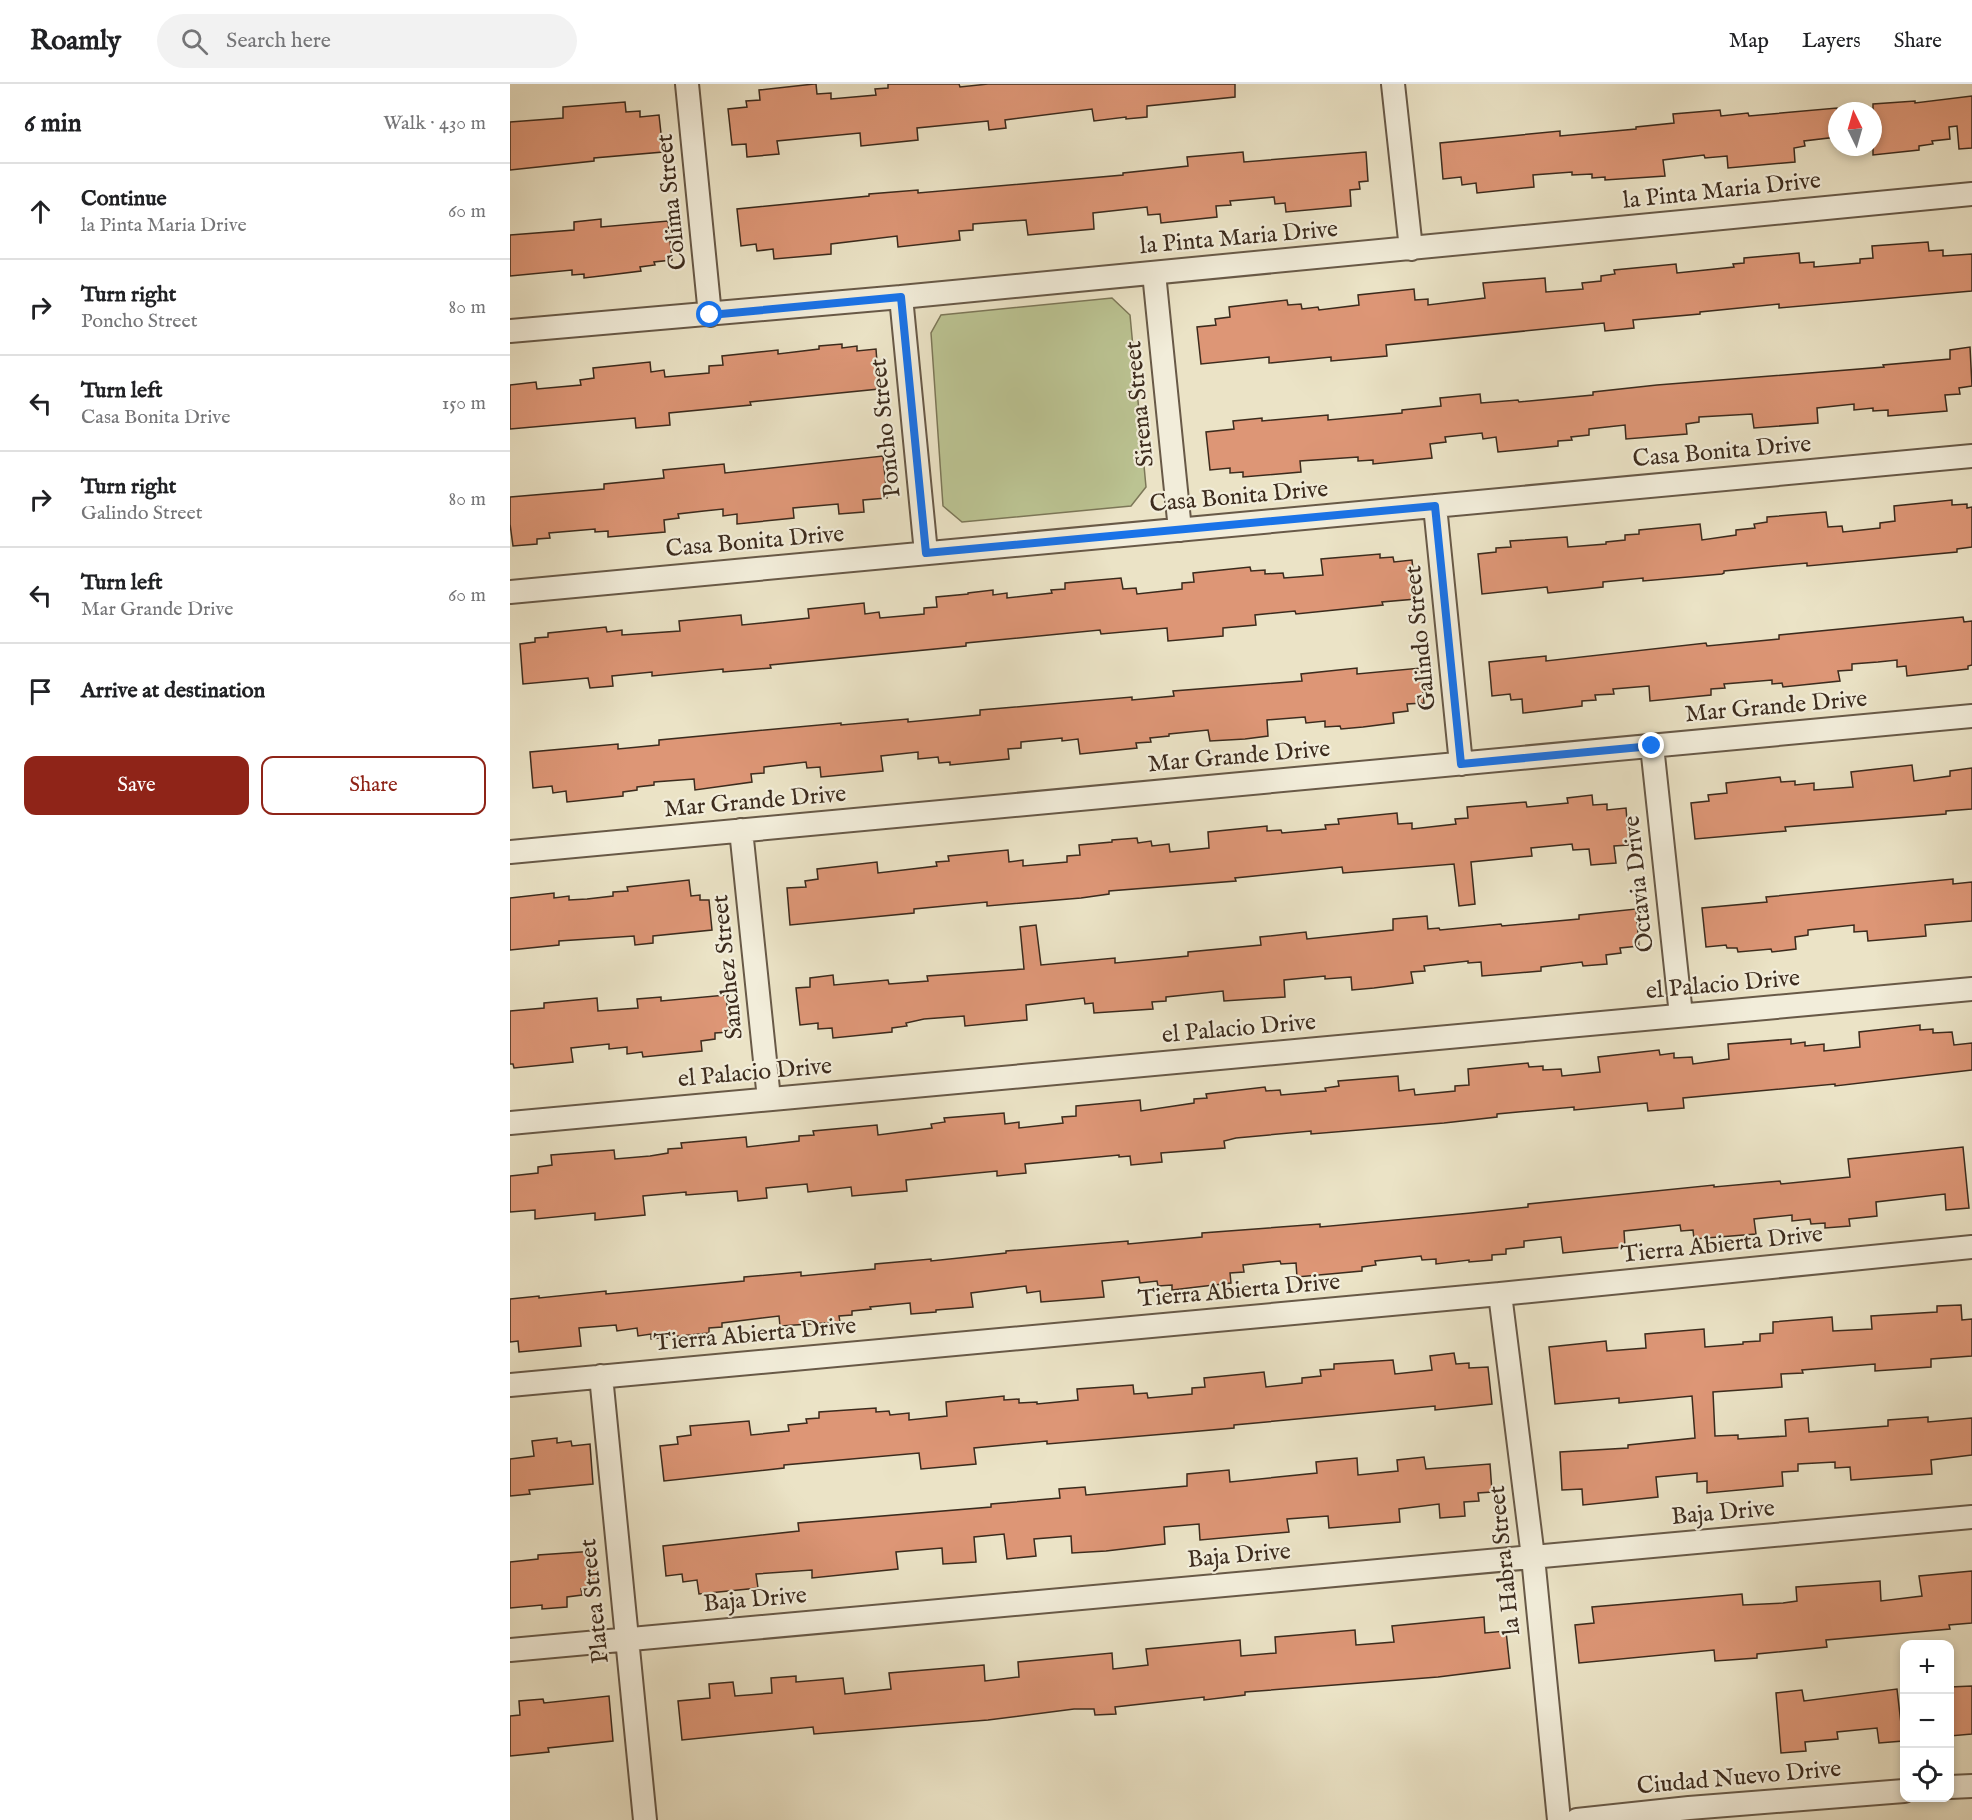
<!DOCTYPE html>
<html lang="en">
<head>
<meta charset="utf-8">
<style>
	:root { --surface:#fff; --page:#f2f2f2; --text:#202124; --muted:#757577; --line:#e0e0e0; --accent:#8f2418 }
	body { margin:0; font-family:"IM FELL English",serif; background:var(--page); color:var(--text) }
	.controls { position:absolute; right:18px; bottom:18px; display:grid; overflow:hidden; border-radius:12px; box-shadow:0 3px 9px #0003 }
	.controls button { width:54px; height:54px; display:grid; place-items:center; padding:0; border:0; border-bottom:2px solid var(--line); background:var(--surface); color:var(--text); font:30px sans-serif }
	.compass { position:absolute; left:1318px; top:18px; width:54px; height:54px; border-radius:50%; background:var(--surface); box-shadow:0 3px 9px #0003; rotate:355deg }
	.stop { position:absolute; width:18px; height:18px; margin:-14px; border:4px solid #1a73e8; border-radius:50%; background:#fff }
	.stop.end { background:#1a73e8; border-color:#fff; box-shadow:0 2px 6px #0008 }
	.list { margin:0; padding:0; list-style:none }
	h2 { display:flex; justify-content:space-between; align-items:center; height:78px; margin:0; padding:0 24px; font-size:26px }
	h2 small { font-size:20px; font-weight:400; color:var(--muted) }
	.list li { display:grid; grid-template-columns:39px 1fr auto; gap:18px; align-items:center; box-sizing:border-box; height:96px; padding:0 24px; border-top:2px solid var(--line) }
	.list b { display:block; font-size:22px; white-space:nowrap }
	.list p { margin:0; font-size:20px; white-space:nowrap; color:var(--muted) }
	.list em { font-size:20px; font-style:normal; color:var(--muted) }
	.actions { display:flex; gap:12px; padding:18px 24px }
	.actions a { flex:1; padding:14px 0; border:2px solid var(--accent); border-radius:12px; text-align:center; font-size:21px; color:var(--accent) }
	.actions .main { background:var(--accent); color:#fff }
	.icon { flex:none; width:33px; height:33px; fill:none; stroke:currentColor; stroke-width:2; stroke-linecap:round; stroke-linejoin:round }
	.map { position:relative; flex:none; width:1462px; height:1736px; overflow:hidden }
	header { display:flex; align-items:center; gap:36px; box-sizing:border-box; height:84px; padding:0 30px; background:var(--surface); border-bottom:2px solid var(--line) }
	header strong { font-size:28px }
	nav { display:flex; gap:33px; margin-inline-start:auto; font-size:21px }
	.search { width:420px; height:54px; background:var(--page); display:flex; align-items:center; gap:15px; box-sizing:border-box; padding:0 21px; border-radius:33px; color:var(--muted); font-size:22px }
	main { display:flex }
	aside { flex:1; background:var(--surface) }
	.map>svg:first-child { display:block }
</style>
</head>
<body>
<header>
<strong>Roamly</strong>
<div class="search"><svg class="icon" aria-label="search" viewBox="0 0 24 24"><circle cx="10" cy="10" r="6"/><path d="M15 15l6 6"/></svg>Search here</div>
<nav><a>Map</a><a>Layers</a><a>Share</a></nav>
</header>
<main>
<aside>
<h2>6 min<small>Walk · 430 m</small></h2>
<ul class="list">
<li><svg class="icon" aria-label="ahead" viewBox="0 0 24 24"><path d="M12 20V5M6 11l6-6 6 6"/></svg><div><b>Continue</b><p>la Pinta Maria Drive</p></div><em>60 m</em></li>
<li><svg class="icon" aria-label="right" viewBox="0 0 24 24"><path d="M7 20v-9h11M14 6l5 5-5 5"/></svg><div><b>Turn right</b><p>Poncho Street</p></div><em>80 m</em></li>
<li><svg class="icon" aria-label="left" viewBox="0 0 24 24"><path d="M17 20v-9H6M10 6l-5 5 5 5"/></svg><div><b>Turn left</b><p>Casa Bonita Drive</p></div><em>150 m</em></li>
<li><svg class="icon" aria-label="right" viewBox="0 0 24 24"><path d="M7 20v-9h11M14 6l5 5-5 5"/></svg><div><b>Turn right</b><p>Galindo Street</p></div><em>80 m</em></li>
<li><svg class="icon" aria-label="left" viewBox="0 0 24 24"><path d="M17 20v-9H6M10 6l-5 5 5 5"/></svg><div><b>Turn left</b><p>Mar Grande Drive</p></div><em>60 m</em></li>
<li><svg class="icon" aria-label="arrive" viewBox="0 0 24 24"><path d="M6 21V4h12l-3 4 3 4H6"/></svg><div><b>Arrive at destination</b></div></li>
</ul>
<div class="actions"><a class="main">Save</a><a>Share</a></div>
</aside>
<div class="map">
<svg width="1462" height="1736" viewBox="0 0 1462 1736">
	<rect width="100%" height="100%" fill="#ebe3c6"/>
	<filter id="stains"><feTurbulence type="fractalNoise" baseFrequency=".00333" numOctaves="4"/><feColorMatrix values="0 0 0 0 .2 0 0 0 0 .09 0 0 0 0 .02 0 0 0 .5 -.17"/></filter>
	<radialGradient id="worn" r=".72"><stop offset=".6" stop-color="#630" stop-opacity="0"/><stop offset="1" stop-color="#630" stop-opacity=".3"/></radialGradient>
	<path fill="#bbc392" stroke="#7c7758" stroke-width="1.5" d="M602,214L620,231L636,403L621,422L452,438L433,422L421,249L431,231Z"/>
	<path fill="#dd9676" stroke="#3c2b1d" stroke-width="1.5" d="M304,0H306L307,10L321,9V15L366,11L365,5L378,4V0H449L450,3L478,0H725V13L637,22V33L616,35V33L584,37L582,25L495,36L496,44L479,46L478,37L407,44L408,56L351,62L350,49L267,57L269,70L237,73L236,60L222,61L218,25L237,23L236,17L250,16L249,6Z
		M1462,12V64L1449,65L1447,42L1439,43L1440,55L1422,57L1423,60L1409,62V66L1363,71V20L1405,17V19Z
		M115,18L116,28L130,27V33L149,31L153,68L84,74V77L0,86V38L53,34V23Z
		M1327,24V53L1294,57L1295,62L1284,64L1285,78L1218,84L1217,72L1195,74L1194,71L1153,76L1155,92L1095,96V93L1082,94V90L1062,91V88L1023,91L1024,103L967,109L966,99L952,101L951,93L933,95L930,59L1050,47V52L1126,45V43L1164,39L1163,30L1210,26L1211,32L1238,29L1239,32Z
		M733,68L734,78L856,68L858,97L849,98L850,105L840,106L841,122L776,128L775,119L765,120L764,113L720,117L721,121L706,122L707,133L651,139L650,130L638,131L637,123L583,129L584,145L518,151L516,136L463,140V146L449,147L450,156L388,163L387,152L321,160V170L264,175L263,165L247,167L246,160L231,162L227,125L359,112V110L408,106V109L613,91V89L678,82L677,73Z
		M91,135V143L158,137L162,176L144,178L145,181L130,183L131,187L99,191L74,194V190L62,191V186L0,192V151L64,146V138Z
		M1418,158L1419,167L1433,166V172L1462,170V207L1269,224V220L1190,228V230L1123,236L1124,244L1095,247L1094,239L876,261L877,272L821,277V273L759,279V273L691,280L687,243L706,241L705,235L720,233L719,223L777,216L778,221L791,220L792,225L808,223L809,226L849,221L848,211L904,205L905,216L918,215V221L975,214L973,199L1035,194L1036,208L1073,205L1072,199L1091,197V192L1105,190L1104,186L1166,180L1167,189L1224,183L1223,180L1234,179V174L1289,169L1290,179L1304,178V183L1350,179V175L1363,174L1362,162Z
		M332,260V264L347,262V267L366,265L369,305L240,318L241,321L159,329L160,341L126,344L125,334L0,345V301L26,298L27,305L71,301L70,296L84,294L83,284L140,278L141,288L154,286L155,293L199,289V282L213,281L212,272L268,266V270L309,265V262Z
		M1460,263L1462,302L1449,304L1450,310L1435,311L1437,327L1378,332V326L1363,327V324L1344,326V320L1307,324L1308,339L1244,344L1242,330L1189,333V338L1176,340L1177,350L1116,355L1115,341L1079,345V351L1061,353L1062,356L1048,357V362L988,368L986,353L973,355L972,349L935,353L936,358L920,360L922,374L863,380V376L848,377V373L790,377L791,388L733,393V388L720,389V384L700,386L696,348L724,345L723,337L752,334V337L818,331V336L892,329V326L931,322L930,314L970,310L971,319L1008,316L1009,318L1083,311V308L1147,301L1374,283L1373,281L1440,275V266Z
		M373,372L377,414L353,416L354,428L329,430L328,420L283,424L284,434L227,440V430L213,432V425L194,427L168,430L169,434L154,436L155,448L98,453V447L85,448V445L39,449L40,454L27,455V460L3,462L0,440V413L94,405V400L154,394L153,386L214,380L215,389Z
		M1442,416V421L1457,420V424L1462,423V463L1447,465V468L1297,482V479L1214,487V489L1212,490L1133,497V494L1093,498V503L1038,509L1037,503L972,510L968,470L986,468V464L1001,463L1000,457L1057,453L1058,463L1096,460V458L1115,456V451L1129,450V446L1190,440L1192,456L1226,451V446L1245,444L1244,440L1257,438V433L1316,428L1318,443L1332,442L1333,448L1370,444V439L1385,437L1384,422Z
		M870,470V474L883,473L884,478L902,476L906,515L872,518L873,521L786,530L785,527L745,531L746,541L713,544V552L658,557L657,544L591,550L590,546L456,559V562L260,581L261,584L213,588V585L142,592V588L102,592L103,602L80,604L78,594L13,600L10,560L25,558V554L38,553V549L96,543L97,548L112,546V551L170,547L169,537L231,531L232,541L299,534L298,525L354,519L355,530L369,528L370,534L414,530V524L427,523L426,513L458,510V509L483,506V511L497,509V514L542,509L541,506L555,505V499L611,494L613,505L626,504L627,510L672,505V499L684,498L683,489L740,483L741,487L755,486V490L773,489L774,494L813,491L811,475Z
		M1453,533L1454,538L1462,537V581L1458,582V585L1397,592L1396,582L1387,583V576L1368,578L1342,580V586L1328,587L1330,597L1273,603L1272,599L1262,600V596L1214,600L1215,604L1201,605V611L1140,617L1139,602L1103,605L1104,610L1085,611L1086,616L1072,617V622L1013,629L1012,615L1001,616L1000,610L982,612L979,578L1036,572V577L1196,559L1197,562L1269,555V551Z
		M847,584V590L911,584L914,619L897,620L898,627L883,629L884,639L853,643L831,645L830,642L815,643V637L796,639L795,633L757,636L758,652L735,655L700,657L698,646L659,650V652L640,654L641,658L626,659L627,664L570,670L568,655L552,657V654L511,658V664L498,665L499,675L440,681V678L429,679L428,673L408,675V668L371,672L373,687L311,693L310,683L297,684L296,678L254,683V689L241,690L242,698L185,706L184,695L144,698V701L127,703V706L113,708V712L57,718L56,707L43,709L42,702L23,704L20,668L108,660V665L149,661V656L212,650L331,639V641L398,635V638L470,631V626L622,613V616L664,612L663,607L792,597L791,590Z
		M1402,681L1404,697L1440,692V687L1462,684V725L1436,727V730L1275,743L1276,747L1185,755L1181,719L1199,717L1198,711L1217,709L1216,699L1270,693L1271,698L1285,697V701L1304,699V706L1343,703L1341,688Z
		M1082,711L1083,721L1097,720V726L1116,724L1119,761L1104,762L1106,779L1081,781L1079,765L1063,766L1062,760L1021,764L1022,772L961,778L965,820L949,822L944,780L833,789L832,783L725,794L726,797L599,807V810L571,814L477,822V818L404,825V829L280,841L277,804L296,803L295,797L308,795L307,785L367,778L368,789L427,782L426,778L439,777L438,772L498,766L499,778L513,776V782L557,778V772L570,771L569,761L602,758V756L627,754L628,759L641,757L642,762L659,760L660,768L699,764L698,748L757,742V747L771,746L772,749L816,745L815,741L829,740L828,735L887,729L888,740L902,739V745L946,740L945,735L958,734L957,723L1016,718L1017,723L1058,719L1057,714Z
		M1443,795V800L1462,798V837L1415,841L1416,852L1358,857L1357,847L1344,848V841L1298,846V851L1285,853L1286,865L1262,868L1261,865L1228,868L1227,864H1217L1216,861L1196,863L1192,824L1257,818L1256,813Z
		M179,796L181,812L190,811V816H199L202,846L143,852V859L125,861L124,852L49,857V861L0,866V814L44,809V814L59,812V816L77,815L103,812V808L118,807L117,803Z
		M1126,825L1129,862L1110,864L1111,869L1096,871L1097,880L1073,882L1072,878L1031,883V887L972,892L971,878L958,879V877L914,882L915,887L901,888L903,899L864,904L842,906L841,893L815,895V892L774,896L775,913L714,917L713,907L656,913V917L642,918L643,925L584,929L583,919L575,920L574,914L516,921L517,936L455,942L454,932L414,935L396,939L397,942L382,944V948L323,954L322,944L308,945V939L290,941L286,904L300,903V894L323,891L324,901L378,896L379,900L418,897L417,892L514,885L510,843L526,841L531,881L605,874V879L678,872V868L751,861L750,853L796,848L797,855L883,846V835L917,832L918,845L929,844L930,846L991,840L992,842L1069,835V831Z
		M216,911L220,948L205,949V955L191,957L192,967L133,973L132,968L117,970V963L99,965V960L61,964L63,978L4,984L3,980H0V927L34,924V919L87,914L88,927L128,924L127,915L151,913V917Z
		M1410,941V946L1423,945V949L1442,948L1444,961L1462,959V986L1325,1002V1000L1173,1014L1174,1024L1138,1027L1137,1019L1064,1026V1023L987,1030V1033L934,1039L801,1050V1047L726,1054L714,1057L715,1064L651,1069L652,1078L621,1081L620,1072L609,1073V1071L515,1080L516,1089L487,1092V1087L396,1096L397,1107L342,1112L341,1103L298,1108L297,1100L256,1104L257,1114L228,1117L227,1107L176,1111V1108L133,1112L135,1131L85,1136V1129L25,1135V1126L0,1128V1092L28,1089V1083L42,1081L41,1071L104,1066L105,1075L140,1072L158,1069V1065L172,1064L171,1059L236,1053L237,1063L289,1057V1052L304,1051L303,1047L367,1041L368,1051L422,1044L421,1040L435,1038L434,1034L494,1029L495,1040L509,1038V1044L553,1039L552,1033L566,1032V1022L630,1016L631,1027L684,1019V1015L697,1014L696,1010L755,1003L756,1007L770,1006L771,1011L816,1007L815,1004L829,1002L828,997L888,992L889,1007L904,1005L905,1011L945,1007V1002L959,1001L958,985L1018,979L1019,983L1033,982V986L1051,985L1052,992L1090,988L1088,973L1149,966L1150,971L1164,969V974L1182,973L1183,980L1219,975L1218,960L1281,955V960L1295,958V962L1314,960V967L1350,963L1349,948Z
		M1453,1063L1459,1124L1436,1126L1435,1110L1366,1118L1367,1132L1339,1135L1340,1142L1315,1144V1139L1301,1140L1300,1135L1282,1137V1131L1244,1135L1246,1150L1184,1155L1183,1146L1171,1147L1170,1141L1114,1147L1115,1163L1091,1165L1053,1169L1051,1153L1014,1157V1163L996,1165V1170L982,1171V1176L959,1178V1176L926,1180V1175L912,1176L911,1172L865,1177L866,1181L852,1183V1187L787,1193L786,1179L771,1180L770,1177L733,1181L734,1188L720,1189L721,1199L687,1203L662,1206V1201L648,1202L647,1197L630,1199L629,1193L592,1197L594,1213L531,1218L530,1207L517,1209L516,1202L461,1209L463,1223L426,1226V1228L401,1230L400,1219L360,1223L361,1225L342,1227V1231L329,1232L330,1238L270,1242L269,1232L212,1239V1243L199,1244V1249L141,1255V1250L128,1252L127,1244L107,1247L106,1241L69,1244L71,1262L9,1268L8,1257L0,1258V1215L29,1212V1214L96,1207V1210L234,1197V1193L291,1188V1192L365,1185V1180L421,1175V1177L496,1169V1167L618,1157V1160L692,1153V1149L810,1140V1143L961,1129L1018,1123V1120L1204,1101V1103L1270,1097L1271,1100L1340,1093L1338,1075Z
		M1451,1221L1452,1236L1462,1235V1272L1421,1275V1283L1365,1287V1280L1292,1286L1293,1289L1271,1290L1272,1303L1203,1308L1205,1352L1228,1351V1355L1276,1352L1275,1336L1298,1334L1299,1348L1378,1342V1336L1418,1333V1338L1462,1334V1371L1421,1376L1422,1390L1341,1396L1340,1383L1325,1384V1378L1288,1380V1387L1272,1388L1273,1402L1197,1409V1397L1187,1398V1389L1146,1393L1148,1413L1073,1421L1072,1405L1052,1406L1050,1368L1118,1364V1361L1185,1354L1182,1312L1109,1319V1314L1045,1320L1039,1263L1096,1257L1097,1267L1136,1264L1135,1250L1194,1245L1195,1263L1233,1260V1258L1250,1257V1250L1263,1249V1238L1322,1233L1323,1247L1362,1245L1361,1232L1427,1228V1222Z
		M944,1269L946,1280L959,1279V1284L978,1283L982,1320L925,1326V1322L862,1328L724,1341V1344L667,1349L537,1360V1357L464,1364L466,1380L411,1385L409,1369L274,1381V1384L154,1397L150,1362L168,1360L167,1353L181,1351L180,1342L239,1337L241,1351L279,1347L278,1341L297,1339L296,1335L309,1334V1328L366,1324V1328L379,1327L380,1331L399,1329V1336L437,1332L436,1318L494,1312V1316L509,1315V1319L527,1318V1320L568,1316L567,1305L623,1301L624,1310L637,1309L638,1314L682,1310V1304L695,1303L694,1294L754,1288L756,1303L792,1299V1294L811,1292L810,1286L824,1285V1280L883,1276L885,1290L922,1286L920,1272Z
		M47,1354V1359L61,1357L62,1362L80,1360L83,1400L19,1406L20,1410L0,1412V1375L24,1372L22,1357Z
		M914,1373L916,1385L980,1380L982,1408L968,1409L969,1417L954,1418L955,1432L930,1434L929,1420L889,1425L890,1438L819,1444L818,1432L777,1435L779,1448L690,1456L689,1440L654,1443L655,1460L596,1467L562,1469L561,1452L524,1455L526,1472L497,1475L494,1450L464,1453L466,1478L433,1480L432,1464L386,1468L388,1485L302,1494V1486L246,1490L248,1504L189,1510L187,1496L173,1498L172,1490L156,1492L153,1462L289,1447L288,1439L481,1423V1420L550,1414L549,1405L575,1403L576,1411L677,1402V1390L719,1386L720,1398L807,1389L806,1378L847,1374L848,1391L888,1387L887,1376Z
		M85,1467L88,1503L71,1505L72,1511L57,1513V1523L32,1525V1521L0,1524V1478L28,1475V1471Z
		M1462,1487V1539L1439,1541L1440,1545L1316,1556L1317,1563L1247,1570V1574L1205,1577L1204,1566L1069,1579L1065,1541L1084,1539L1082,1523L1232,1510L1233,1521L1273,1519L1287,1517L1286,1503L1370,1497L1371,1517L1412,1512L1409,1492Z
		M974,1533L975,1549L996,1547L1000,1584L928,1593L735,1608V1611L694,1616V1613L605,1623L606,1630L585,1631L584,1625H564L478,1636L304,1650L303,1643L172,1656L168,1617L200,1614L199,1600L223,1598L225,1612L262,1609L261,1594L286,1592V1598L333,1594L335,1610L381,1605L379,1589L474,1581L475,1597L509,1593L508,1578L602,1569L603,1585L638,1581L636,1565L730,1556L731,1572L766,1569L765,1553L845,1546L846,1561L884,1558L882,1542Z
		M1462,1602V1650L1440,1652V1603Z
		M1387,1605L1393,1657L1369,1659L1367,1644L1327,1648L1328,1655L1295,1658L1296,1667L1271,1669L1266,1609L1292,1606L1294,1617Z
		M99,1612L103,1657L38,1664L39,1668L0,1672V1632L10,1631L9,1617L33,1615L34,1619Z"/>
	<g fill="none" stroke-linecap="round" stroke-linejoin="round">
		<defs>
			<path id="street" d="M177,0L200,231
				M883,0L901,165
				M644,189L670,446
				M391,213L416,469
				M0,247L391,213L1462,110
				M925,422L951,680
				M0,508L1462,372
				M1142,662L1171,931
				M231,746L259,1015
				M0,768L1462,632
				M0,1039L1462,905
				M990,1210L1023,1473L1049,1736
				M91,1292L135,1736
				M0,1301L990,1210L1462,1163
				M0,1566L1462,1433
				M1440,1703L1462,1702
				M1067,1736L1179,1724L1394,1707"/>
		</defs>
		<use href="#street" stroke="#685947" stroke-width="26"/>
		<use href="#street" stroke="#f2edda" stroke-width="22"/>
	</g>
	<g fill="none" stroke-linecap="round" stroke-linejoin="round">
		<path stroke="#1a73e8" stroke-width="8" d="M200,231L391,213L416,469L925,422L951,680L1142,662"/>
	</g>
	<g text-anchor="middle" dominant-baseline="central" stroke-width="4.5" stroke-linejoin="round" paint-order="stroke">
		<g font-size="24" fill="#3c2b1d" stroke="#f2edda">
			<text transform="translate(1212 107) rotate(-6)">la Pinta Maria Drive</text>
			<text transform="translate(162 118) rotate(-96)">Colima Street</text>
			<text transform="translate(729 154) rotate(-5)">la Pinta Maria Drive</text>
			<text transform="translate(630 320) rotate(-96)">Sirena Street</text>
			<text transform="translate(376 344) rotate(-96)">Poncho Street</text>
			<text transform="translate(1212 368) rotate(-5)">Casa Bonita Drive</text>
			<text transform="translate(729 413) rotate(-5)">Casa Bonita Drive</text>
			<text transform="translate(245 458) rotate(-5)">Casa Bonita Drive</text>
			<text transform="translate(911 554) rotate(-96)">Galindo Street</text>
			<text transform="translate(1266 623) rotate(-5)">Mar Grande Drive</text>
			<text transform="translate(729 673) rotate(-5)">Mar Grande Drive</text>
			<text transform="translate(245 718) rotate(-5)">Mar Grande Drive</text>
			<text transform="translate(1129 800) rotate(-96)">Octavia Drive</text>
			<text transform="translate(218 883) rotate(-96)">Sanchez Street</text>
			<text transform="translate(1213 901) rotate(-5)">el Palacio Drive</text>
			<text transform="translate(729 945) rotate(-5)">el Palacio Drive</text>
			<text transform="translate(245 989) rotate(-5)">el Palacio Drive</text>
			<text transform="translate(1212 1161) rotate(-6)">Tierra Abierta Drive</text>
			<text transform="translate(729 1207) rotate(-5)">Tierra Abierta Drive</text>
			<text transform="translate(245 1251) rotate(-5)">Tierra Abierta Drive</text>
			<text transform="translate(1213 1429) rotate(-5)">Baja Drive</text>
			<text transform="translate(729 1472) rotate(-5)">Baja Drive</text>
			<text transform="translate(995 1476) rotate(-96)">la Habra Street</text>
			<text transform="translate(245 1516) rotate(-5)">Baja Drive</text>
			<text transform="translate(85 1517) rotate(-96)">Platea Street</text>
			<text transform="translate(1229 1694) rotate(-5)">Ciudad Nuevo Drive</text>
		</g>
	</g>
	<rect width="100%" height="100%" filter="url(#stains)"/>
	<rect width="100%" height="100%" fill="url(#worn)"/>
</svg>
<div class="controls">
<button>+</button>
<button>−</button>
<button><svg class="icon" aria-label="locate" viewBox="0 0 24 24"><circle cx="12" cy="12" r="6"/><path d="M12 2v4M12 18v4M2 12h4M18 12h4"/></svg></button>
</div>
<svg class="compass" viewBox="-18 -18 36 36"><path d="M0-13l5 13h-10z" fill="#e53935"/><path d="M0 13l5-13h-10z" fill="#757577"/></svg>
<div class="stop" style="left:200px;top:231px"></div>
<div class="stop end" style="left:1142px;top:662px"></div>
</div>
</main>
</body>
</html>
